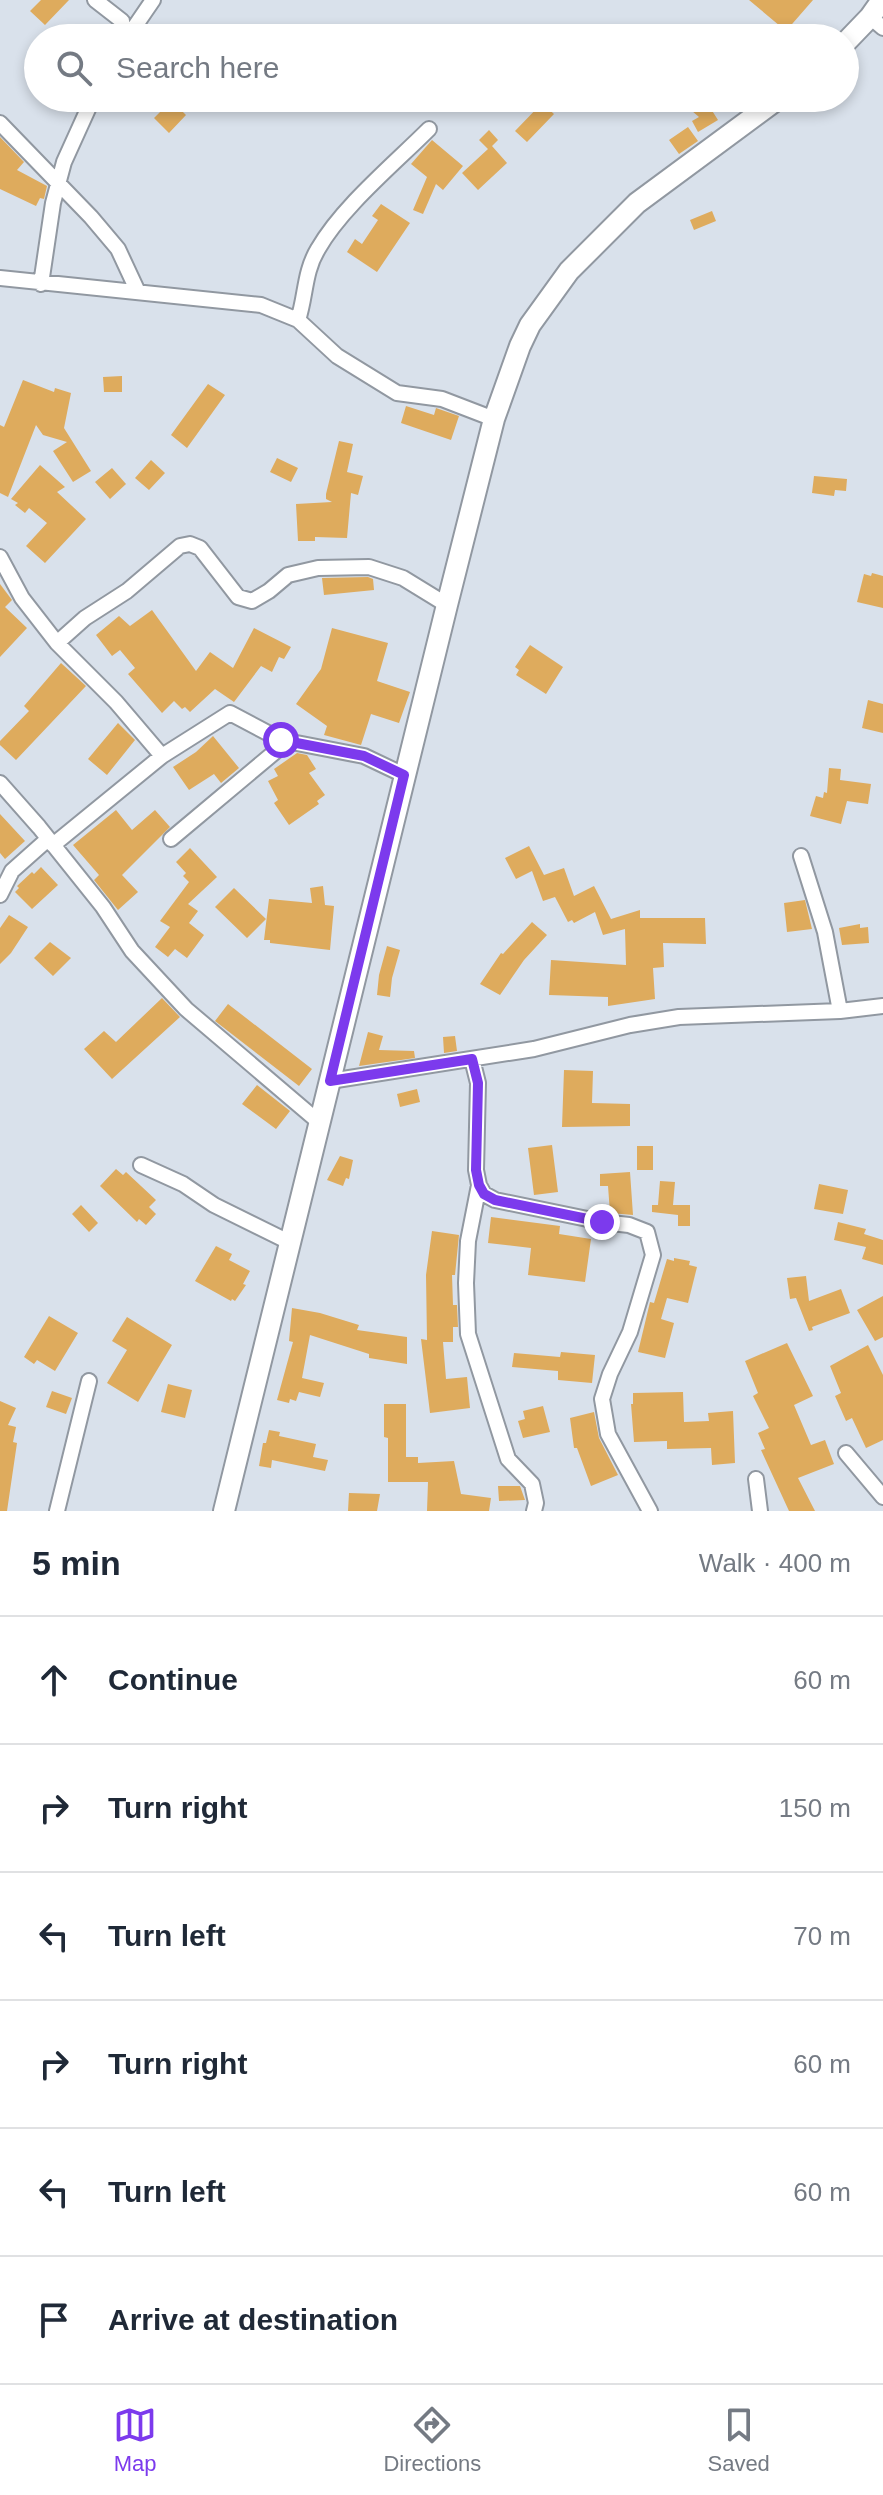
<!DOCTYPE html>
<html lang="en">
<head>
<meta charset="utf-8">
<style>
	:root { --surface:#fff; --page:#f2f2f3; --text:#1f2937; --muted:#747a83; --line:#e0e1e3; --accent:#7c3aed }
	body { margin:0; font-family:Helvetica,sans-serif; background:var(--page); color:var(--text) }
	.stop { position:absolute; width:24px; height:24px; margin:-18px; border:6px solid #7c3aed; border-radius:50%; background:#fff }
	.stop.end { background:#7c3aed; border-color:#fff; box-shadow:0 2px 8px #0008 }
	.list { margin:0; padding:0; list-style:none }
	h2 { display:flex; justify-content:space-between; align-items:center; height:104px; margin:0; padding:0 32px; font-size:34px }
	h2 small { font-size:26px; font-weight:400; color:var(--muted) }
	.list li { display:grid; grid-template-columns:52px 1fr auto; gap:24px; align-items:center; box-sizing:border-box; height:128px; padding:0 32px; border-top:2px solid var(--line) }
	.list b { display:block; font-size:30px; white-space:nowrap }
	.list em { font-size:26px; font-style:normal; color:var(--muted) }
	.icon { flex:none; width:44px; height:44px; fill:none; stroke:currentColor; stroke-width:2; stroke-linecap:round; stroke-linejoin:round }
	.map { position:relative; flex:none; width:883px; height:1511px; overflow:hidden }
	.search { position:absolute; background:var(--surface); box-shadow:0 4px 12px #0003; left:24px; right:24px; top:24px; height:88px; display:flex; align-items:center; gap:20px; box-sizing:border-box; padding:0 28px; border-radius:44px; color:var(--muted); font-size:30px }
	.sheet { height:872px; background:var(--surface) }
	nav { display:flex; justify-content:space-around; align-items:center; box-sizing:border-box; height:112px; border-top:2px solid var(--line); background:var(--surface); font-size:22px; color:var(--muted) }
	nav a { display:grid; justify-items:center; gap:4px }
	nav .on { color:var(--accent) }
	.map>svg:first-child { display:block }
</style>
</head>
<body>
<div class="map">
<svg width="883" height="1511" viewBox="0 0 883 1511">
	<rect width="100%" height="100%" fill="#d9e1eb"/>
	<path fill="#deab5d" d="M41,0H69L45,25L30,11Z
		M749,0H813L786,31Z
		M677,98H704L718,120L698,132L692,121L699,117Z
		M174,103L186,115L169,133L154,118L166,106L169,109Z
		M542,103L554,114L527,142L515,131Z
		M688,127L698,141L679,154L669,140Z
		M489,130L498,140L492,146L507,163L478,190L462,173L488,149L479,140Z
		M0,137L24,162L17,170L47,186L44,199L40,198L36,206L0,189Z
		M432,140L463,166L443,190L436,184L423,214L413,210L427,177L411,164Z
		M381,204L410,223L377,272L347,252L355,239L362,244L378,220L372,216Z
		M712,211L716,221L694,230L690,220Z
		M122,376V392H104L103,377Z
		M23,380L54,392L55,388L71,393L64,428L91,471L73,482L53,451L67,442L43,435L36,425L8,497L0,493V425L4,427Z
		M208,384L225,395L187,448L171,435Z
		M406,406L434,415L436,408L459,416L451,440L401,423Z
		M339,441L353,444L347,472L363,476L358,495L351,493L347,538L315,537V541H298L296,504L332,502L326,499V494Z
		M277,458L298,468L291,482L270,472Z
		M151,460L165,473L149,490L135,478Z
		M40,465L65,487L57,492L86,519L45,563L26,546L47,523L29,508L25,513L15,505L18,503L11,499Z
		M112,468L126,484L110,499L95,482Z
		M814,476L847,479L846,491L835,490L834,496L812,493Z
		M872,573L883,576V608L857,602L864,574L871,576Z
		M368,577L373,579L374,590L324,595L322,578Z
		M0,584L12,600L5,607L27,628L0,657Z
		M152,610L196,671L210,652L233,668L254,628L291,647L284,659L279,657L272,672L261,666L234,702L215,689L190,712L185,707L182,709L174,701L162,713L128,674L135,668L120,650L112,656L96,635L119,616L130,626Z
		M332,628L388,643L377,681L410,692L399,723L371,714L361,745L324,735L327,726L296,704L321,669Z
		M530,645L563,667L546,694L516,675L519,670L515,667Z
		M61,663L86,686L16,760L0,745V741L29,711L24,706Z
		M868,700L883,704V733L862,728Z
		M118,723L135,740L107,775L88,759Z
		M213,736L239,768L221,783L214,774L189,790L173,767L196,752Z
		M297,753L307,755L316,769L309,773L325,795L317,801L319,804L289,825L274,803L278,800L268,781L278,776L274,769Z
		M829,768L841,769L840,780L871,784L868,804L847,801L841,824L810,816L816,796L823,798L824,792L827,793Z
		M116,810L132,830L155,810L170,827L122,875L138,892L118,910L94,880L99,875L73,845Z
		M0,814L25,841L5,859L0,853Z
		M529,846L544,875L564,868L574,896L594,886L611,919L640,910V918H705L706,944L663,943L664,967L653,968L655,999L608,1006V997L549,995L551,960L626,965L625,929L603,935L595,912L574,923L572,920L568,922L555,897L543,901L532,871L516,879L505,858Z
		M190,848L217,877L188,904L198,911L189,923L204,935L187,958L175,949L168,957L155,947L170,927L160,921L189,882L183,876L186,873L176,862Z
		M41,867L58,885L32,909L15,892L19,888L17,886L32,872L34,874Z
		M323,886L325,905L334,906L330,950L270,943V940H264L269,899L312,903L310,888Z
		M234,888L266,919L247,938L215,907Z
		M805,900L812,929L787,932L784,903Z
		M9,915L28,927L11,953L0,964V928Z
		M532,922L547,935L524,960L500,995L480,984L501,953L503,954Z
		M860,924V928L868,927L869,943L842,945L839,928Z
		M50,942L71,958L53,976L34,958Z
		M387,946L400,950L392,978L390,997L377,995L379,975Z
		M162,998L180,1017L112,1079L84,1049L104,1031L116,1042Z
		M228,1004L312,1069L299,1086L215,1021Z
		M368,1032L383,1036L379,1050L414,1051L415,1058L359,1066Z
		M455,1036L457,1051L444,1053L443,1037Z
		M564,1070L593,1071L592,1103L630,1104V1126L562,1127Z
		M257,1085L290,1111L276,1129L242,1104Z
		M417,1089L420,1102L400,1107L397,1094Z
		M552,1145L558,1192L534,1195L528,1148Z
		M637,1146H653V1170H637Z
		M340,1156L353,1160L349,1179L346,1178L343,1186L327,1180Z
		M116,1169L123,1175L126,1172L156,1200L149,1207L156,1214L146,1225L139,1219L137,1222L100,1186Z
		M630,1172L633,1215L610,1213L608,1186H600V1174Z
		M660,1181L675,1182L673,1205H690V1226H678V1215L652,1212V1205H658Z
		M819,1184L848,1190L843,1214L814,1209Z
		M81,1205L98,1223L89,1232L72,1214Z
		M491,1217L560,1226L559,1234L591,1239L585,1282L528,1275L531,1248L488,1243Z
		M838,1222L866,1229L864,1234L883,1240V1265L862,1259L866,1247L834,1240Z
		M432,1231L459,1235L455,1275H452L453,1305H457L458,1327H453V1342H443L446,1379L467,1377L470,1408L430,1413L421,1339L427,1340L426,1275Z
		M216,1246L232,1254L229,1260L250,1271L243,1284L246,1285L235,1301L232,1299L231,1301L195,1281Z
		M674,1258L690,1261L689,1265L697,1267L688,1303L667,1298L661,1319L674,1323L665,1358L638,1352L650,1302L654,1303L667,1259L674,1261Z
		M806,1276L809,1301L841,1289L850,1313L812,1327L813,1330L809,1331L796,1298L790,1299L787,1278Z
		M883,1296V1337L875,1341L857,1310Z
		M292,1308L320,1313L359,1325L357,1330L407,1337V1364L369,1358V1354L310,1335L302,1378L324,1383L320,1397L299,1392L296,1401L290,1399L289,1403L277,1400L293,1342L289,1341Z
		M49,1316L78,1333L55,1371L37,1360L34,1364L24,1357Z
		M127,1317L172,1345L138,1402L107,1383L127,1350L112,1341Z
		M787,1343L813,1396L794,1405L811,1445L825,1440L834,1464L798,1478L815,1511H789L761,1450L765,1449L758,1433L769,1428L753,1396L758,1393L745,1361Z
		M868,1345L883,1375V1440L866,1448L852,1418L846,1421L835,1396L841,1393L830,1366Z
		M561,1352L595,1355L592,1383L558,1380V1371L512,1367L514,1353L560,1357Z
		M168,1384L192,1390L185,1418L161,1412Z
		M52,1391L72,1398L66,1414L46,1407Z
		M683,1392L684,1422L709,1421L708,1413L733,1411L735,1463L712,1465L711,1448L667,1449V1441L634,1442L631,1404H633V1393Z
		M0,1401L16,1408L8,1425L16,1427L13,1442L17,1443L7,1511H0Z
		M384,1404H406V1457H418V1463L454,1461L461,1494L491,1498L489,1511H427L428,1482H388V1438L384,1437Z
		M543,1406L550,1432L523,1438L518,1421L525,1419L523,1411Z
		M594,1412L599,1438L618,1475L591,1486L577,1448H574L570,1418Z
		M269,1430L280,1432L279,1436L316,1444L313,1457L328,1460L325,1471L272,1460L271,1468L259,1466L263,1443H266Z
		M498,1486H520L525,1500L499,1501Z
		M349,1493L380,1494L377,1511H348Z"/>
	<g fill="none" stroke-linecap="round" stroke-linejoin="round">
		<defs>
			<path id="minor" d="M95,0L122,21L124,38
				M870,17L883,28
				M127,38L153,0
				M0,123L91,217L118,249L138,292
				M0,278L261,305L298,320L337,356L397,393L442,399L494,419
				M41,284L53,203L64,162L93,98
				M298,320C306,296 304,272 318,249C342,207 394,164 429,129
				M0,557L22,598L57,643L116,702L162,756
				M57,643L85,618L127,591L180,546L190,544L200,548L238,597L252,601L269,591L288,575L318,568L369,567L403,578L447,605
				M0,783L39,827L103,907L132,951L186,1009L320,1123
				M171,839L288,741
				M53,845L162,756L230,713L281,740L364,756L404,775
				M801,856L825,932L840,1011
				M0,895L12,871L48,839
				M472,1059L478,1083L476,1170L479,1185L484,1194L495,1200L602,1222L629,1225L647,1232L653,1255L630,1332L610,1374L602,1399L608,1434L650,1511
				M330,1081L534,1049L630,1025L679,1017L840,1011L883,1006
				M141,1165L183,1184L214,1205L289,1242
				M479,1185L468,1241L466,1283L468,1334L508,1459L532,1484L536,1503L534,1511
				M846,1453L883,1497
				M756,1479L760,1511
				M57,1511L89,1381"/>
			<path id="secondary" d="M845,43L870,17L882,0
				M224,1511L447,605L494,419L520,346L530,325L569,271L637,203L779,98"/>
		</defs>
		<use href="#minor" stroke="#9198a1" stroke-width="18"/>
		<use href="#secondary" stroke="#9198a1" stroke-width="24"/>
		<use href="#minor" stroke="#fff" stroke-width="14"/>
		<use href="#secondary" stroke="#fff" stroke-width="20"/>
	</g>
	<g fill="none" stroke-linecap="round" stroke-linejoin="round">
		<path stroke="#7c3aed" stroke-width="10" d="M281,740L364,756L404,775L330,1081L472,1059L478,1083L476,1170L479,1185L484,1194L495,1200L602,1222"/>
	</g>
</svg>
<div class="stop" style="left:281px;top:740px"></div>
<div class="stop end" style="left:602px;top:1222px"></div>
<div class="search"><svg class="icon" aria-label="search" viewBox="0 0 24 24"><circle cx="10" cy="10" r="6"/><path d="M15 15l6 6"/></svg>Search here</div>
</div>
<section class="sheet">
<h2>5 min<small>Walk · 400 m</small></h2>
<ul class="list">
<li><svg class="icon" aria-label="ahead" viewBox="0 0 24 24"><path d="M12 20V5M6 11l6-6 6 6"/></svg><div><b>Continue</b></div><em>60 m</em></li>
<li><svg class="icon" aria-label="right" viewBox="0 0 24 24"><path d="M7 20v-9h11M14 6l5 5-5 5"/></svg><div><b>Turn right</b></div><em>150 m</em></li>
<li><svg class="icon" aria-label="left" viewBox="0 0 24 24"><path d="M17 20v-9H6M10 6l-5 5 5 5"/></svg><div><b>Turn left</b></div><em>70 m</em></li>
<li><svg class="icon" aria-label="right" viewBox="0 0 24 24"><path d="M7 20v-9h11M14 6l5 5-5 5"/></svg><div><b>Turn right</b></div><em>60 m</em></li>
<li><svg class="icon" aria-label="left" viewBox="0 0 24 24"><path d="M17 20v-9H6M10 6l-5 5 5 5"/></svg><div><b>Turn left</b></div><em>60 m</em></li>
<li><svg class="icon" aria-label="arrive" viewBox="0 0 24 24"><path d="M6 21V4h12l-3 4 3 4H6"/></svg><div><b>Arrive at destination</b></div></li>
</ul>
</section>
<nav>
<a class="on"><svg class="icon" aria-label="map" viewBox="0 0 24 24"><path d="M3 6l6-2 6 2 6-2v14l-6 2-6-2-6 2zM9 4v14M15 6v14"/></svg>Map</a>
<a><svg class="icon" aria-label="directions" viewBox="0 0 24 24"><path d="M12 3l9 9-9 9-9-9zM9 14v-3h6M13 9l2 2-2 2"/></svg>Directions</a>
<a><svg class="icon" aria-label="saved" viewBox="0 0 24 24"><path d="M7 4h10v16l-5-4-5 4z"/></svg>Saved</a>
</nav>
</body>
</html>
